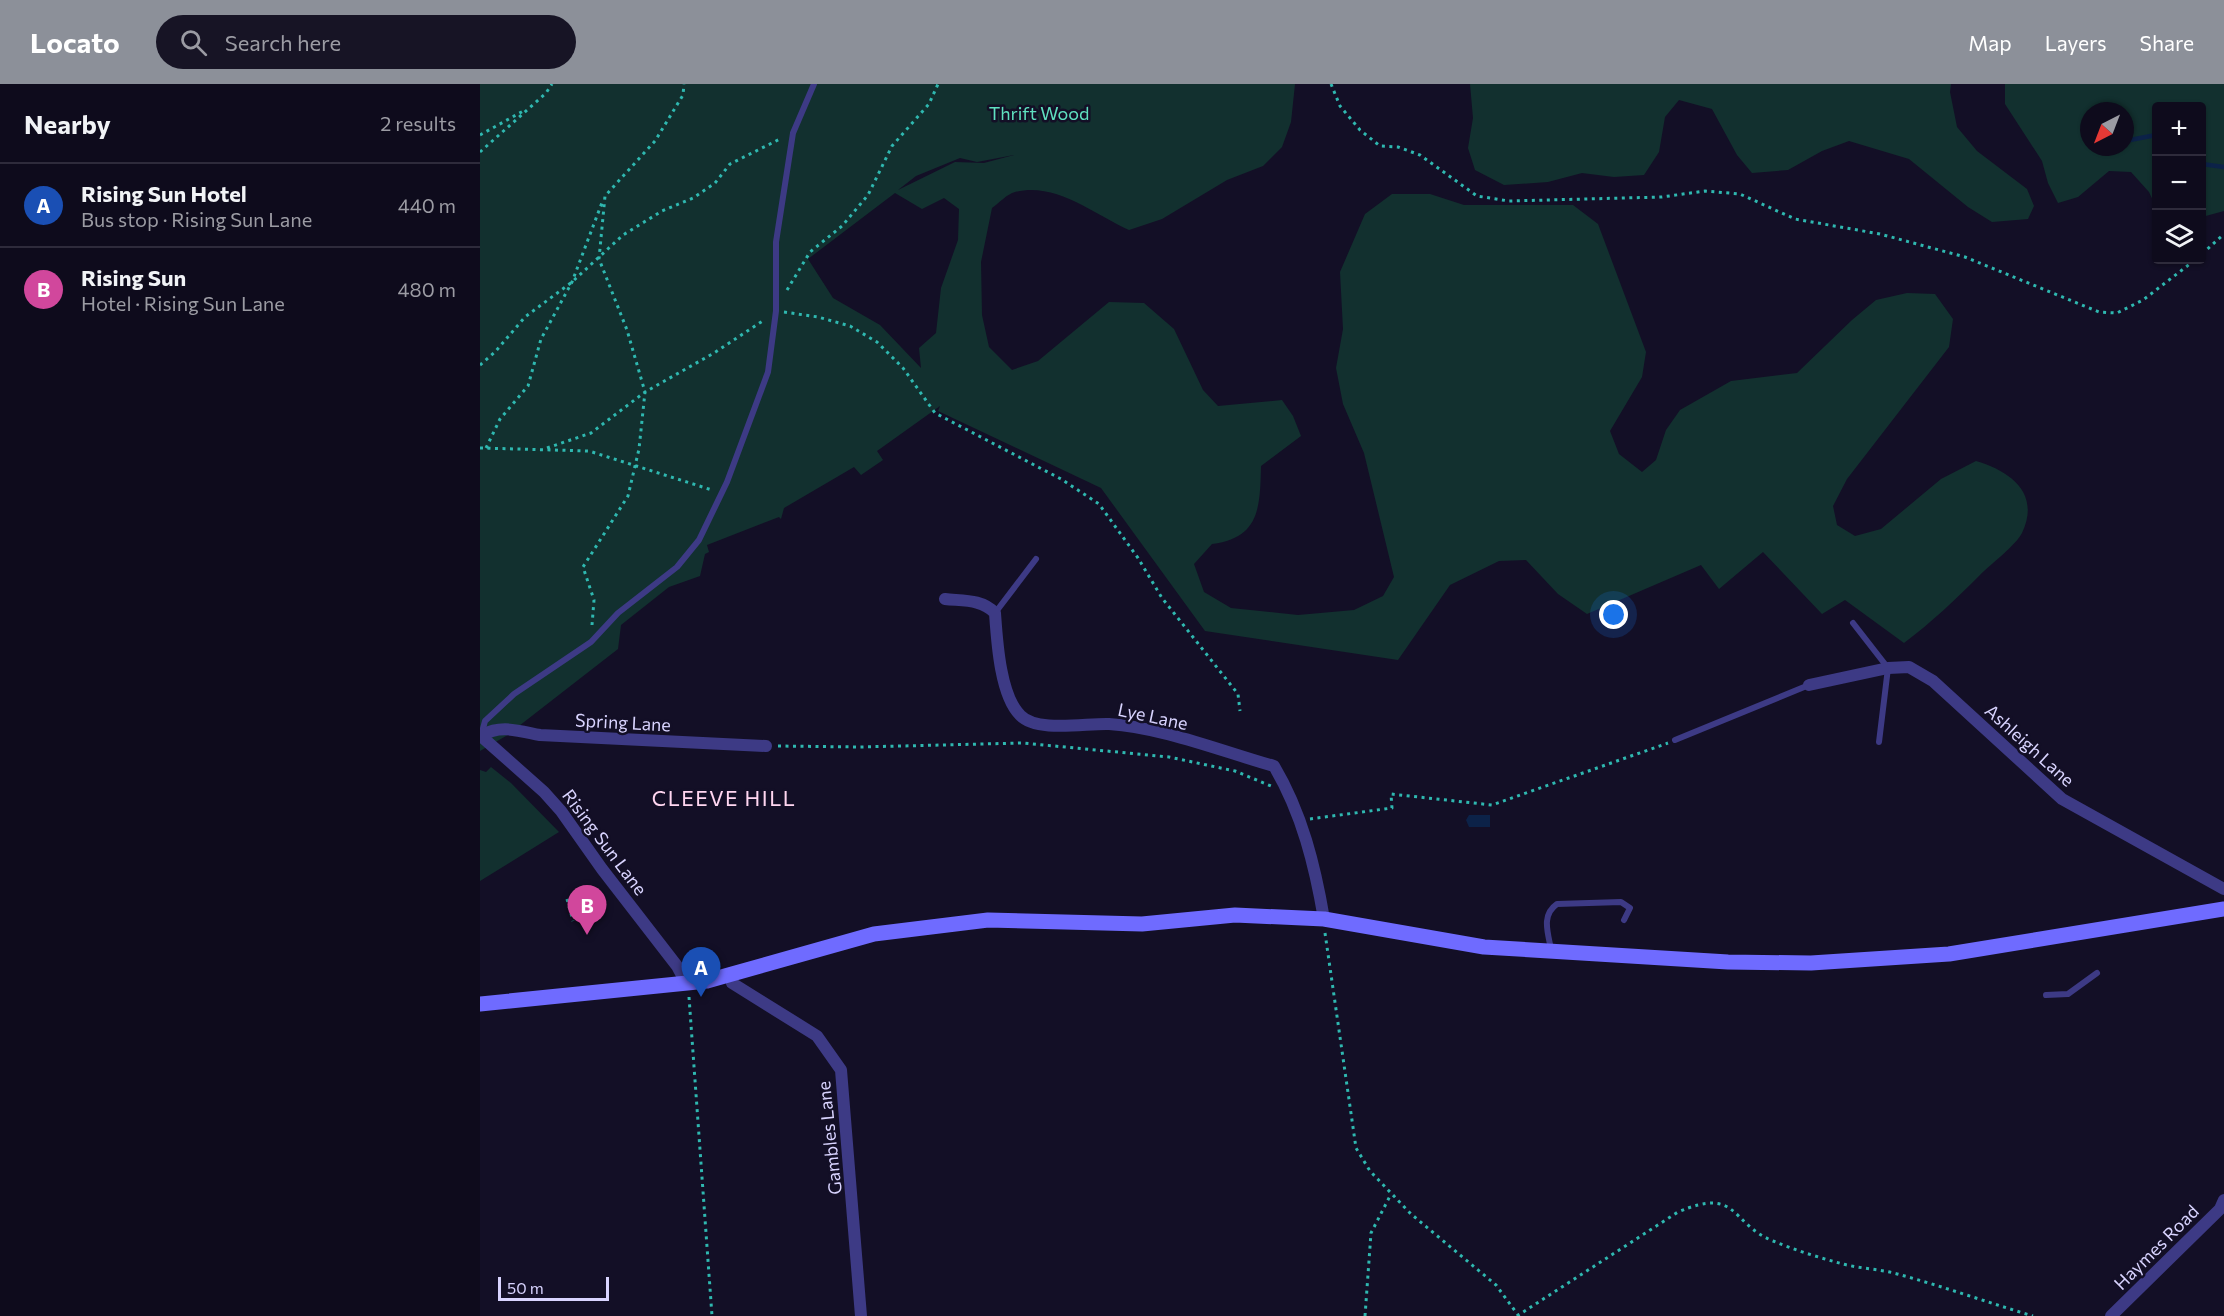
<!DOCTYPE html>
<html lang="en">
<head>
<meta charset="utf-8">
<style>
	:root { --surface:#0e0b1c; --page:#171425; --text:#f1f3f6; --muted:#9b9ba3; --line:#2e2b3b; --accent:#8c9099 }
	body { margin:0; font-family:Commissioner,sans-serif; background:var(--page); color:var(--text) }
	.controls { position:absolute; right:18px; top:18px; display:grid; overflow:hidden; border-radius:6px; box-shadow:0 2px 4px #0004 }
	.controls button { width:54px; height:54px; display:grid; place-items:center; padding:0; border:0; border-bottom:2px solid var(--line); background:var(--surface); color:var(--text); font:30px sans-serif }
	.compass { position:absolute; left:1600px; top:18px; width:54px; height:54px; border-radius:50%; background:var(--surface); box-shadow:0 2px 4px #0004; rotate:222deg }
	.scale { position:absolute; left:18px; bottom:15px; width:111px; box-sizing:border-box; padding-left:6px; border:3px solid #d9d4ff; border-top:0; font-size:16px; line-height:21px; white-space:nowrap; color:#d9d4ff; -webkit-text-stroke:4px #130f26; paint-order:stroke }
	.you { position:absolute; left:1134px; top:531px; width:21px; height:21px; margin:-15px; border:4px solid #fff; border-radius:50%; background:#1a73e8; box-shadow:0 0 0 9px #1a73e833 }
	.badge { display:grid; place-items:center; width:39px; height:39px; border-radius:50%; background:var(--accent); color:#fff; font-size:20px; font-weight:700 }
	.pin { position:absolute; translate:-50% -50px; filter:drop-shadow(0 2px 3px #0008) }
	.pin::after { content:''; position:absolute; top:32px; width:21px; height:18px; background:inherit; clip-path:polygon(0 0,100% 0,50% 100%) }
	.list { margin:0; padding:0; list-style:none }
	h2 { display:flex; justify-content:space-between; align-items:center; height:78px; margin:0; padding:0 24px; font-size:26px }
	h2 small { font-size:20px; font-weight:400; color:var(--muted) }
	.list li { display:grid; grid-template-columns:39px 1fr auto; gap:18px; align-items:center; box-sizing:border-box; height:84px; padding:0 24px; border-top:2px solid var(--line) }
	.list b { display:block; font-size:22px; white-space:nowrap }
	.list p { margin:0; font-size:20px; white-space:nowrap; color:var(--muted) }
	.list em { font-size:20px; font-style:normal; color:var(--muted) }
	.icon { flex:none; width:33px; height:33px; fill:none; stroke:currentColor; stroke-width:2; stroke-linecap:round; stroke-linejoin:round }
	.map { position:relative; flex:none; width:1744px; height:1232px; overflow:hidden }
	header { display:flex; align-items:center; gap:36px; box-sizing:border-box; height:84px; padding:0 30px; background:var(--accent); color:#fff }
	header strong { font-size:28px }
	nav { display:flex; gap:33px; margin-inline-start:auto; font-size:21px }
	.search { width:420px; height:54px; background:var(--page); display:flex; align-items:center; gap:15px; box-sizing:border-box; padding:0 21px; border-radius:33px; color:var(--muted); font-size:22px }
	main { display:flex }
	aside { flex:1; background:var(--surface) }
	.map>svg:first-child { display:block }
</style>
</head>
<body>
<header>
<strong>Locato</strong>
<div class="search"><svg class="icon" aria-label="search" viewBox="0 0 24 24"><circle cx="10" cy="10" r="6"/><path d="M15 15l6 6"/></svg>Search here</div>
<nav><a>Map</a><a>Layers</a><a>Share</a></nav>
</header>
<main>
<aside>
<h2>Nearby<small>2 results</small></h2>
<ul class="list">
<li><span class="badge" style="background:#1a4fb4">A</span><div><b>Rising Sun Hotel</b><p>Bus stop · Rising Sun Lane</p></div><em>440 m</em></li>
<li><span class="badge" style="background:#d1479c">B</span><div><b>Rising Sun</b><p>Hotel · Rising Sun Lane</p></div><em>480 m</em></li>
</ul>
</aside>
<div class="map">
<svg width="1744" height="1232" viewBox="0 0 1744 1232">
	<rect width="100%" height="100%" fill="#130f26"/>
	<path fill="#12302f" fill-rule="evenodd" d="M0,0H815L811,38L802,63L783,82L747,96L682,135L649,146C613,130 577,98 535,108C527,110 519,119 512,124L501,178L502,231L509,263L532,286L558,277L629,218L664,219L694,245L723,306L738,322L802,316L813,332L821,352L781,382C780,423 780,454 732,460L714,480L724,508L751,524L818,531L874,526L903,512L914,493L884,369L863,320L856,284L863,245L860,188L885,130L912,110H950L984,121H1093L1118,140L1166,268L1162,293L1130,347L1139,370L1162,388L1176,376L1186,346L1200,326L1251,297L1317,289L1372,236L1396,216L1427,209L1455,210L1473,235L1469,263L1367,395L1353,422L1357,441L1375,452L1401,445L1461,395L1496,377C1530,387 1561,409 1542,449C1536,461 1511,480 1500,491C1476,515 1452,538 1424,559L1365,516L1342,530L1283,468L1239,505L1221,481L1107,530L1078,510L1046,476L1019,477L970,501L918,576L725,547L621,404L458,327L460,322L397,367L403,376L381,391L374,383L304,424L301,435L299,433L227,461L229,468L225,470L220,492L189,503L141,541L138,565L26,652L0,667ZM534,71L504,79L475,78L418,106L436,92L480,74L497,78ZM415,109L442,125L464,114L479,125L478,156L461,204L456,249L439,264L441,284L400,241L353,214L328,175Z
		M990,0H1471L1470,8L1477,43L1497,67L1547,105L1554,122L1548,135L1512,138L1488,123L1429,75L1369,57L1342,67L1308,86L1272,89L1257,71L1232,25L1199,16L1185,33L1179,68L1164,91L1134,93L1102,89L1068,98L1024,101L995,86L988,64L993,34Z
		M1525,0H1744V127L1722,133V22H1676V123L1669,108L1651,88L1629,87L1598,113L1578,119L1568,99L1562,77L1525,20ZM1609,27H1645V63H1609Z
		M11,683L31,699L79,748L0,797V686L6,688Z"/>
	<path fill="#0c2248" d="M989,731H1010V743H989L986,736Z"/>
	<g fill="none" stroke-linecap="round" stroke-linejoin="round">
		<path stroke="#0c2248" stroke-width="4.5" d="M1645,57L1676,51
			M1722,80L1744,83"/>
		<path stroke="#2fb8b0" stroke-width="3" stroke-dasharray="3 4.5" stroke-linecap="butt" d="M851,0L860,22L880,46L900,62L918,63L940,71L997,112L1029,117L1182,113L1225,107L1260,110L1315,135L1400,150L1485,173L1619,228L1637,229L1663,216L1715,176
			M0,51L45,26
			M0,68L66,9L72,0
			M1722,170L1744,150
			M307,206L330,168L362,142L388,111L412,62L449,20L458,0
			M304,228L338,233L370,242L397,258L423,284L455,329L581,395L619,420L658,474L682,514L758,610L760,627
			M0,281L15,268L45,233L92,198L143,151L182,127L213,114L235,99L250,80L302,54
			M0,364L109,367L232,406
			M6,364L20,335L48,302L61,255L92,198L123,116
			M67,364L111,349L165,308L234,269L284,236
			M112,541L114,516L103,483L148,412L159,365L165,308L147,246L119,175L125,112L175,57L203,11L204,0
			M298,662L380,663L543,659L689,673L755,687L791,702
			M830,735L912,724L911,710L1012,721L1188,659
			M87,815L93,837
			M845,849L876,1064L890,1087L931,1130L1016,1201L1038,1231
			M209,913L232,1232
			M885,1232L891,1149L911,1110
			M1037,1232L1198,1128C1259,1102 1249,1139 1293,1157C1315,1166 1340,1174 1363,1180C1382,1185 1402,1185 1421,1191C1465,1203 1509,1219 1553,1232"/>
		<path stroke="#3d3a85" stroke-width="6" d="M515,529L556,475
			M1373,539L1408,584L1399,658
			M1,652L5,637L34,610L111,558L138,529L197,483L219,456L247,398L288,288L296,227V158L313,49L334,0
			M1195,656L1329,601
			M1071,865C1068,849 1061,831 1077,820L1141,818L1150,824L1144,836
			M1566,911L1588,910L1617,889"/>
		<path stroke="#3d3a85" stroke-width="12" d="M465,515C483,517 502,515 515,529C517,557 520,611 540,631C557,649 606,639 629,640C681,643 744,668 794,682C822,729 835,782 844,835
			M1329,601L1408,584L1429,583L1453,597L1582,715L1744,805
			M250,892L252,899L337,952L361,986L381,1232
			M206,899L197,882L122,785L81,727L64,708L1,652C20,640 39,647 60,651L286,662
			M1631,1232L1740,1125L1744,1116"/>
		<path stroke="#6f6bff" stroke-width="15" d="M0,920L227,897L394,850L508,836L662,840L755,831L844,835L1004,863L1248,878L1331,879L1469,870L1744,825"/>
	</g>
	<g text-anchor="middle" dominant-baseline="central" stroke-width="5" stroke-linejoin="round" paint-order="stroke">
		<g font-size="18" fill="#5fe0c0" stroke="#130f26">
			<text x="559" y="29">Thrift Wood</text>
		</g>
		<g font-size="18" fill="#d9d4ff" stroke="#130f26">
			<text transform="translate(673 632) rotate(12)">Lye Lane</text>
			<text transform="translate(143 638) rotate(3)">Spring Lane</text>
			<text transform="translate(1550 661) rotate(42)">Ashleigh Lane</text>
			<text transform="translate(125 758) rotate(53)">Rising Sun Lane</text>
			<text transform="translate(349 1054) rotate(-96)">Gambles Lane</text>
			<text transform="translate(1676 1163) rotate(-45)">Haymes Road</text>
		</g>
		<g font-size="21" letter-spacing="1.5" fill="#ffd6f0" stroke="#130f26">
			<text x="244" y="713">CLEEVE HILL</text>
		</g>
	</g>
</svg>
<div class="controls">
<button>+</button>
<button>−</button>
<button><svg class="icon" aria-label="layers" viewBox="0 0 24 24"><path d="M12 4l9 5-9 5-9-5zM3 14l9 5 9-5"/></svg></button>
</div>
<svg class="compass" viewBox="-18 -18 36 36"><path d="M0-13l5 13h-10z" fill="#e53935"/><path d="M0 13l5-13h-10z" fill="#9b9ba3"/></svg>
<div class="scale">50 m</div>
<div class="you"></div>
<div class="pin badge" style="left:221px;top:913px;background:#1a4fb4">A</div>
<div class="pin badge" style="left:107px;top:851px;background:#d1479c">B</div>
</div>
</main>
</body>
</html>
